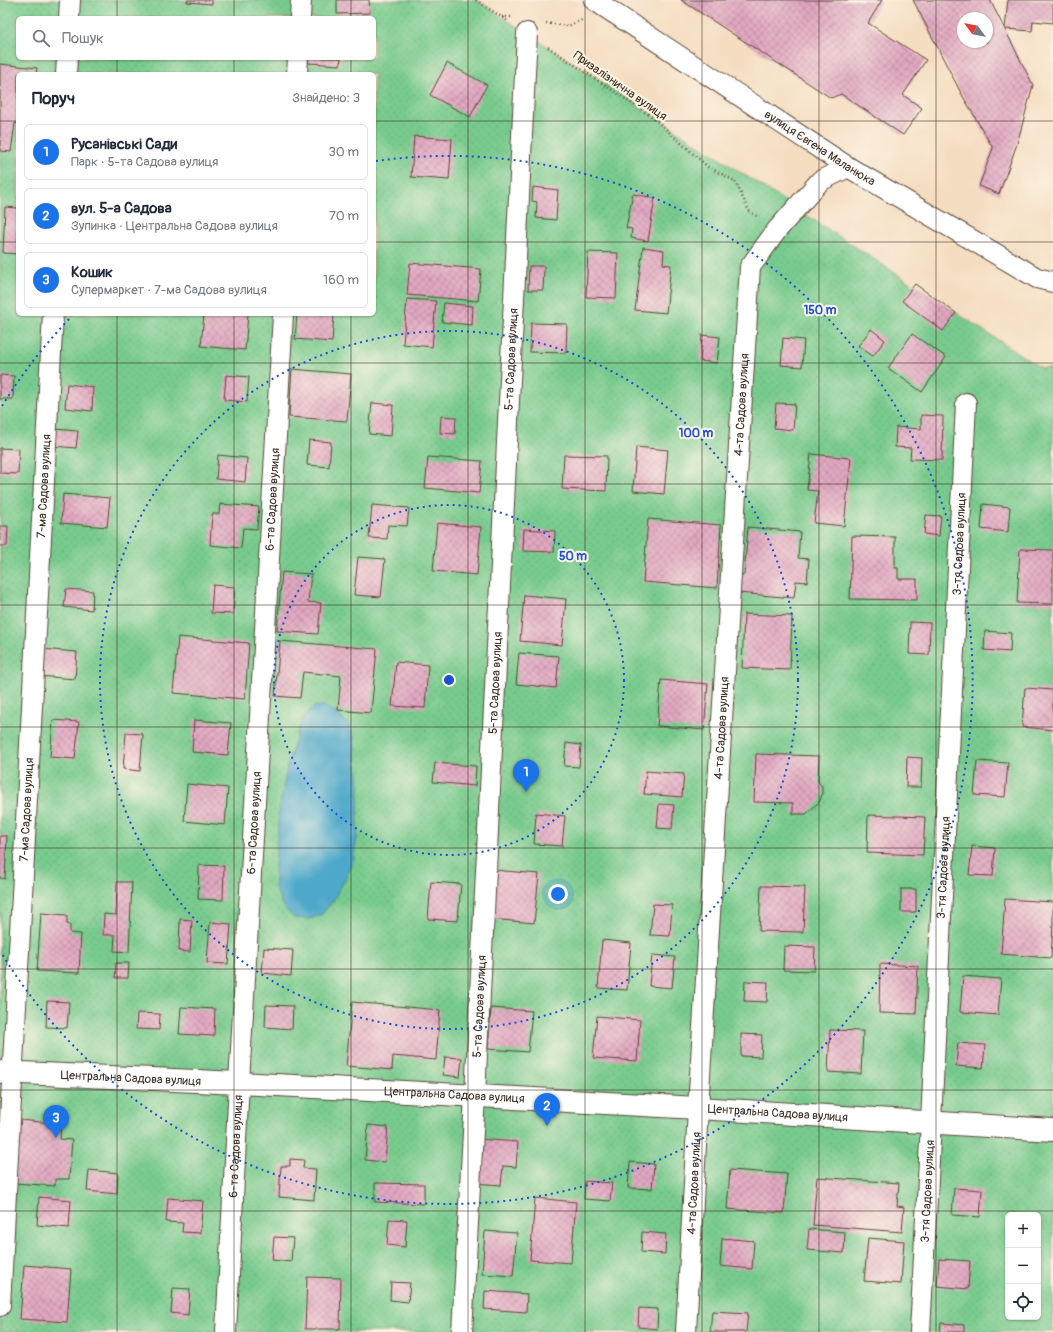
<!DOCTYPE html>
<html lang="uk">
<head>
<meta charset="utf-8">
<style>
	:root { --surface:#fff; --page:#f2f2f3; --text:#1f2937; --muted:#747a83; --line:#e0e1e3; --accent:#1a73e8 }
	body { margin:0; font-family:Pangolin,sans-serif; background:var(--page); color:var(--text) }
	.controls { position:absolute; right:12px; bottom:12px; display:grid; overflow:hidden; border-radius:6px; box-shadow:0 1px 3px #0004 }
	.controls button { width:36px; height:36px; display:grid; place-items:center; padding:0; border:0; border-bottom:1px solid var(--line); background:var(--surface); color:var(--text); font:20px sans-serif }
	.compass { position:absolute; left:957px; top:12px; width:36px; height:36px; border-radius:50%; background:var(--surface); box-shadow:0 1px 3px #0004; rotate:302deg }
	.you { position:absolute; left:558px; top:894px; width:14px; height:14px; margin:-10px; border:3px solid #fff; border-radius:50%; background:#1a73e8; box-shadow:0 0 0 6px #1a73e833 }
	.badge { display:grid; place-items:center; width:26px; height:26px; border-radius:50%; background:var(--accent); color:#fff; font-size:13px; font-weight:700 }
	.pin { position:absolute; translate:-50% -33px; filter:drop-shadow(0 1px 2px #0008) }
	.pin::after { content:''; position:absolute; top:21px; width:14px; height:12px; background:inherit; clip-path:polygon(0 0,100% 0,50% 100%) }
	.list { margin:0; padding:0; list-style:none }
	h2 { display:flex; justify-content:space-between; align-items:center; height:52px; margin:0; padding:0 16px; font-size:17px }
	h2 small { font-size:13px; font-weight:400; color:var(--muted) }
	.list li { display:grid; grid-template-columns:26px 1fr auto; gap:12px; align-items:center; box-sizing:border-box; height:56px; margin:0 8px 8px; padding:0 8px; border:1px solid var(--line); border-radius:6px }
	.list b { display:block; font-size:15px; white-space:nowrap }
	.list p { margin:0; font-size:13px; white-space:nowrap; color:var(--muted) }
	.list em { font-size:13px; font-style:normal; color:var(--muted) }
	.icon { flex:none; width:22px; height:22px; fill:none; stroke:currentColor; stroke-width:2; stroke-linecap:round; stroke-linejoin:round }
	.map { position:relative; flex:none; width:1053px; height:1332px; overflow:hidden }
	.search { position:absolute; background:var(--surface); box-shadow:0 1px 3px #0004; left:16px; top:16px; width:360px; height:44px; display:flex; align-items:center; gap:10px; box-sizing:border-box; padding:0 14px; border-radius:6px; color:var(--muted); font-size:15px }
	.panel { position:absolute; background:var(--surface); box-shadow:0 1px 3px #0004; left:16px; top:72px; width:360px; height:244px; border-radius:6px }
	.map>svg:first-child { display:block }
</style>
</head>
<body>
<div class="map">
<svg width="1053" height="1332" viewBox="0 0 1053 1332">
	<defs>
		<pattern id="garden-dots" width="8" height="8" patternUnits="userSpaceOnUse"><rect width="8" height="8" fill="#78cb8e"/><path d="M2 2h.1M6 6h.1" fill="none" stroke="#69ae7a" stroke-width="1.8" stroke-linecap="round"/></pattern>
		<pattern id="building-cross-hatch" width="8" height="8" patternUnits="userSpaceOnUse"><rect width="8" height="8" fill="#e2a8c2"/><path d="M0 0l8 8M0 8l8-8" fill="none" stroke="#b8899d"/></pattern>
	</defs>
	<rect width="100%" height="100%" fill="#fcf5e5"/>
	<filter id="ink" filterUnits="userSpaceOnUse"><feTurbulence type="fractalNoise" baseFrequency=".025" numOctaves="2"/><feDisplacementMap in="SourceGraphic" scale="8" xChannelSelector="R" yChannelSelector="G"/><feConvolveMatrix kernelMatrix="1 2 1 2 8 2 1 2 1" color-interpolation-filters="sRGB"/></filter>
	<filter id="wash" filterUnits="userSpaceOnUse"><feTurbulence type="fractalNoise" baseFrequency=".012" numOctaves="4" result="noise"/><feDisplacementMap in="SourceGraphic" scale="16" xChannelSelector="R" yChannelSelector="G"/><feGaussianBlur stdDeviation="0.9" result="paint"/><feColorMatrix in="noise" values="0 0 0 0 0 0 0 0 0 0 0 0 0 0 0 0 0 1.4 0 .05"/><feComposite in="paint" operator="in"/></filter>
	<g filter="url(#wash)">
		<rect width="100%" height="100%" fill="#f5ddc1"/>
		<path fill="url(#garden-dots)" stroke="#5a7a56" fill-rule="evenodd" d="M0,0H476L1041,368H1053V1332H0ZM18,18H374V58H18ZM18,74H374V314H18ZM1008,1215H1038V1317H1008Z"/>
		<path fill="#4da8cb" stroke="#446974" d="M315,706H324L337,714L348,724L354,737L359,788L357,838L353,861L344,881L334,899L322,914L310,919L294,918L283,907L275,887V866L279,812L287,767L298,731L305,715Z"/>
		<g id="blocks">
			<path fill="url(#building-cross-hatch)" fill-rule="evenodd" d="M187,0H212V4L187,2Z
				M337,0H369L370,13L337,14Z
				M681,0H882L868,23L926,60L903,95L922,108L903,135L841,94L831,98Z
				M913,0H990L1033,85L1017,144L999,194L979,186L993,148L961,93ZM963,18H987V42H963Z
				M1008,0H1053V23L1033,21L1032,31L1005,29Z
				M309,58H341L340,65L308,63Z
				M447,63L487,85L470,117L430,95Z
				M0,64L37,68L36,74H18V124L15,123L11,152L0,151Z
				M414,136L452,139L449,180L411,177Z
				M533,187L558,190L556,220L536,218L537,202L532,201Z
				M633,194L655,198L648,241L631,238L632,229L626,228Z
				M5,207L18,208V254L3,253Z
				M643,247L664,250L663,264L671,265L666,313L635,310Z
				M588,252L618,253L616,298L586,297Z
				M410,263L481,269L478,301L407,295Z
				M529,266H544L543,290H528Z
				M915,284L956,313L943,331L902,301Z
				M407,299L436,301L432,347L403,344Z
				M444,303L473,306L472,325L442,322Z
				M204,314H248L245,350L201,346Z
				M297,314H334L332,342L295,339Z
				M531,323L567,324L566,353L530,352Z
				M871,329L885,340L873,356L858,346Z
				M912,334L946,357L922,392L888,368Z
				M702,335L720,337L717,363L700,361Z
				M783,338L804,340L802,367L781,365Z
				M292,369L351,374L347,421L289,417Z
				M0,375L14,376L13,399H0Z
				M226,375L249,377L247,402L224,400Z
				M67,384L93,387L92,411L65,408Z
				M372,403L393,405L391,436L369,434Z
				M776,403L795,404L793,430L774,428Z
				M921,415L943,416L942,460L910,459L911,448L895,447L896,427L921,429Z
				M441,416L456,417L455,434L440,433Z
				M54,429L78,431L76,448L53,446Z
				M309,440L331,442L329,467L307,465Z
				M636,447L668,450L664,494L633,491Z
				M0,448L19,449L18,474L0,473Z
				M811,454L851,458L844,526L814,523L818,491L807,490Z
				M218,455L247,458L245,482L216,479Z
				M564,455L607,456L606,491L562,489Z
				M428,457L482,461L479,493L425,488Z
				M63,494L110,498L107,527L61,523Z
				M220,504L259,507L257,529L243,528L241,548L210,545L212,514H219Z
				M983,504L1010,507L1008,532L981,529Z
				M372,505L409,508L407,526L388,525L387,539L369,538Z
				M926,515L941,516L939,536L924,534Z
				M648,519L721,525L717,588L643,582Z
				M437,523L481,527L477,575L433,571Z
				M0,526H8L7,546H0Z
				M748,527L800,532L798,558L809,559L807,582L796,581L794,598L738,593L739,575H744Z
				M524,529L555,531L554,552L523,551Z
				M852,536L895,537V568H898V579H917V600L850,599Z
				M1020,549L1053,550V604L1017,603Z
				M358,557L385,559L381,597L354,595Z
				M282,572L311,574L308,602L321,603L318,634L277,631Z
				M213,585L235,587L233,614L211,613Z
				M66,589L93,591L92,610L64,607Z
				M524,595L566,599L562,645L520,641Z
				M744,614L792,616L790,670L742,668Z
				M910,622L930,623L929,655L909,654Z
				M985,631L1011,633L1010,652L984,650Z
				M178,637L249,643L245,699L173,693Z
				M280,641L377,649L371,713L338,710L341,676L303,672L300,698L275,696Z
				M41,649L77,652L75,679L38,676Z
				M519,653L559,656L556,688L516,684Z
				M396,662L428,665L425,708L392,706Z
				M661,680L708,684L704,730L657,726Z
				M1025,688L1053,690V730L1022,727Z
				M53,720L79,722L75,759L50,757Z
				M194,720L231,723L228,755L192,752Z
				M126,733L143,734L140,771L123,769Z
				M566,743L581,745L579,767L564,766Z
				M756,754L819,756L818,782L822,786V794L820,801L806,814H793V803L754,802Z
				M907,757L922,758L921,787H906Z
				M977,761L1008,763L1005,797L974,795Z
				M435,763L476,766L475,786L433,782Z
				M646,771L684,774L682,797L644,794Z
				M187,784L228,788L225,825L184,821Z
				M659,804L674,805L672,829L657,828Z
				M536,813L565,816L562,846L534,844Z
				M868,815L925,817L923,855L867,853Z
				M0,836H7L5,879L0,878Z
				M972,846L995,848L993,876L969,875Z
				M199,865L224,866L223,900L198,899Z
				M494,870L539,874L534,923L490,919Z
				M117,882H132L129,952L114,951L115,935H103L104,914L116,915Z
				M431,882L461,884L458,921L428,919Z
				M761,886L805,887L803,932L759,931Z
				M901,889H916V912H901Z
				M1005,899L1053,902V926L1051,958L1001,954Z
				M653,904L672,905L670,936L650,935Z
				M41,913L67,915V924L70,925V933L81,934L79,973L37,971Z
				M180,919L192,920L190,952L179,951Z
				M210,922L231,924L228,964L207,963Z
				M602,940L631,943L627,990L598,988Z
				M784,946L815,947L814,971L783,970Z
				M264,948L293,950L291,976L262,973Z
				M652,955L675,957L672,988L649,986Z
				M116,963H129L128,978H115Z
				M880,964L918,966L916,1014L879,1013Z
				M963,976L1001,979L998,1015L960,1012Z
				M745,981L768,982L767,1002L744,1001Z
				M47,1001L69,1002L67,1028L46,1027Z
				M352,1002L440,1010L436,1060L393,1056L392,1070L346,1066Z
				M266,1005L293,1006L292,1029L265,1027Z
				M181,1007L215,1009L214,1036L179,1034Z
				M491,1008L532,1011L528,1052L488,1049Z
				M137,1013L160,1014L159,1030L136,1029Z
				M597,1016L640,1020L637,1061L593,1058Z
				M830,1030L863,1031L861,1074L828,1072Z
				M741,1034L762,1035L761,1057L741,1056Z
				M958,1043L985,1045L983,1068L956,1066Z
				M445,1057L462,1058L460,1077L443,1075Z
				M20,1120L61,1124L60,1139L72,1140L69,1179H55V1186L15,1183Z
				M368,1125L388,1127L385,1162L365,1160Z
				M477,1139L518,1142L516,1167L503,1166L501,1185L474,1183Z
				M290,1159L304,1160L303,1168L316,1169L314,1200L279,1197L281,1166H290Z
				M630,1162L654,1164L652,1189L628,1188Z
				M89,1170L118,1173L117,1194L87,1191Z
				M730,1170L787,1174L784,1213L727,1209Z
				M817,1177L899,1183L897,1206L904,1207L902,1232L813,1225Z
				M585,1181L612,1183L610,1201L584,1199Z
				M375,1183L424,1184V1204L375,1202Z
				M954,1188L982,1190L980,1217L952,1215Z
				M39,1197L71,1200L69,1228L37,1225Z
				M168,1198L203,1201L200,1233L182,1232L183,1223L166,1222Z
				M535,1198L576,1202L571,1263L530,1260Z
				M389,1219L407,1220L405,1247L387,1245Z
				M809,1229L845,1232L844,1253L807,1250Z
				M485,1231L517,1233L513,1276L482,1274Z
				M642,1232L666,1234L665,1254L641,1252Z
				M274,1237L293,1238L291,1262L272,1260Z
				M722,1238L754,1241L752,1269L720,1266Z
				M868,1238L904,1241L901,1284L864,1281Z
				M939,1259L970,1261L968,1289L937,1286Z
				M24,1265L71,1269L67,1322L20,1319Z
				M307,1277L341,1278L340,1329H305Z
				M391,1282L410,1283L408,1302L390,1300Z
				M173,1288L190,1289L188,1315L171,1313Z
				M485,1291L527,1294L526,1312L484,1309Z
				M639,1308L658,1309L657,1329L638,1327Z
				M712,1311L748,1313L746,1332H710Z
				M941,1323L964,1325V1332H940Z"/>
		</g>
	</g>
	<g filter="url(#ink)">
		<use href="#blocks" fill-opacity="0" stroke="#574536" stroke-width="1"/>
		<g fill="none" stroke-linecap="round" stroke-linejoin="round">
			<defs>
				<g id="street">
					<path id="s1" d="M594,0L848,167L1037,278L1053,282"/>
					<path d="M69,18L70,0"/>
					<path d="M300,18L301,0"/>
					<path d="M66,74L67,58"/>
					<path d="M297,74L298,58"/>
					<path id="s2" d="M0,1306L53,314"/>
					<path id="s3" d="M226,1332L239,1083L283,314"/>
					<path id="s4" d="M462,1332L475,1096L527,33"/>
					<path id="s5" d="M686,1332L698,1108L750,267L777,230L820,181L848,167"/>
					<path id="s6" d="M920,1332L931,1122L966,403"/>
				</g>
				<g id="secondary">
					<path id="s7" d="M0,1072L239,1083L698,1108L1053,1130"/>
				</g>
			</defs>
			<use href="#street" stroke="#574536" stroke-width="22"/>
			<use href="#secondary" stroke="#574536" stroke-width="24"/>
			<path stroke="#574536" stroke-width="2.5" stroke-dasharray="1 3" stroke-linecap="butt" d="M476,0L509,22
				M502,17H513
				M546,23L568,26L584,19
				M548,47L651,116L708,167L735,181L749,211L758,217"/>
			<use href="#street" stroke="#fff" stroke-width="20"/>
			<use href="#secondary" stroke="#fff" stroke-width="22"/>
		</g>
	</g>
	<path fill="none" stroke="#3b2a1e" stroke-width="1" stroke-opacity="0.55" d="M117,0V18M234,0V18M351,0V18M468,0V1332M585,0V1332M702,0V1332M819,0V1332M936,0V1332M117,58V74M234,58V74M351,58V74M0,121H18M374,121H1053M0,242H18M374,242H1053M117,314V1332M234,314V1332M351,314V1332M0,363H1053M0,484H1053M0,605H1053M0,727H1053M0,848H1053M0,969H1053M0,1090H1053M0,1211H1053"/>
	<g fill="none" stroke="#1d4ed8" stroke-width="2" stroke-dasharray="2 4">
		<circle cx="449" cy="680" r="175"/>
		<circle cx="449" cy="680" r="349"/>
		<path d="M2 406A524 524 0 0 1 72 316M376 161A524 524 0 1 1 2 954"/>
	</g>
	<g text-anchor="middle" dominant-baseline="central" stroke-width="4" stroke-linejoin="round" paint-order="stroke">
		<g font-size="12" fill="#3b2a1e" stroke="#fcf5e5">
			<text transform="translate(620 86) rotate(35)">Призалізнична вулиця</text>
			<text stroke="none"><textPath href="#s1" startOffset="270">вулиця Євгена Маланюка</textPath></text>
			<text stroke="none"><textPath href="#s4" startOffset="974">5-та Садова вулиця</textPath></text>
			<text stroke="none"><textPath href="#s5" startOffset="929">4-та Садова вулиця</textPath></text>
			<text stroke="none"><textPath href="#s2" startOffset="821">7-ма Садова вулиця</textPath></text>
			<text stroke="none"><textPath href="#s3" startOffset="834">6-та Садова вулиця</textPath></text>
			<text stroke="none"><textPath href="#s6" startOffset="789">3-тя Садова вулиця</textPath></text>
			<text stroke="none"><textPath href="#s4" startOffset="650">5-та Садова вулиця</textPath></text>
			<text stroke="none"><textPath href="#s5" startOffset="605">4-та Садова вулиця</textPath></text>
			<text stroke="none"><textPath href="#s2" startOffset="497">7-ма Садова вулиця</textPath></text>
			<text stroke="none"><textPath href="#s3" startOffset="510">6-та Садова вулиця</textPath></text>
			<text stroke="none"><textPath href="#s6" startOffset="465">3-тя Садова вулиця</textPath></text>
			<text stroke="none"><textPath href="#s4" startOffset="326">5-та Садова вулиця</textPath></text>
			<text stroke="none"><textPath href="#s7" startOffset="131">Центральна Садова вулиця</textPath></text>
			<text stroke="none"><textPath href="#s7" startOffset="455">Центральна Садова вулиця</textPath></text>
			<text stroke="none"><textPath href="#s7" startOffset="779">Центральна Садова вулиця</textPath></text>
			<text stroke="none"><textPath href="#s3" startOffset="186">6-та Садова вулиця</textPath></text>
			<text stroke="none"><textPath href="#s5" startOffset="149">4-та Садова вулиця</textPath></text>
			<text stroke="none"><textPath href="#s6" startOffset="141">3-тя Садова вулиця</textPath></text>
		</g>
	</g>
	<circle cx="449" cy="680" r="6" fill="#1d4ed8" stroke="#fcf5e5" stroke-width="2"/>
	<g font-size="12" text-anchor="middle" font-weight="bold" fill="#1d4ed8" stroke="#fcf5e5" stroke-width="4" stroke-linejoin="round" paint-order="stroke">
		<text x="820" y="314">150 m</text>
		<text x="696" y="437">100 m</text>
		<text x="573" y="560">50 m</text>
	</g>
</svg>
<div class="controls">
<button>+</button>
<button>−</button>
<button><svg class="icon" aria-label="locate" viewBox="0 0 24 24"><circle cx="12" cy="12" r="6"/><path d="M12 2v4M12 18v4M2 12h4M18 12h4"/></svg></button>
</div>
<svg class="compass" viewBox="-18 -18 36 36"><path d="M0-13l5 13h-10z" fill="#e53935"/><path d="M0 13l5-13h-10z" fill="#747a83"/></svg>
<div class="you"></div>
<div class="pin badge" style="left:526px;top:792px">1</div>
<div class="pin badge" style="left:547px;top:1126px">2</div>
<div class="pin badge" style="left:56px;top:1138px">3</div>
<div class="search"><svg class="icon" aria-label="search" viewBox="0 0 24 24"><circle cx="10" cy="10" r="6"/><path d="M15 15l6 6"/></svg>Пошук</div>
<section class="panel">
<h2>Поруч<small>Знайдено: 3</small></h2>
<ul class="list">
<li><span class="badge">1</span><div><b>Русанівські Сади</b><p>Парк · 5-та Садова вулиця</p></div><em>30 m</em></li>
<li><span class="badge">2</span><div><b>вул. 5-а Садова</b><p>Зупинка · Центральна Садова вулиця</p></div><em>70 m</em></li>
<li><span class="badge">3</span><div><b>Кошик</b><p>Супермаркет · 7-ма Садова вулиця</p></div><em>160 m</em></li>
</ul>
</section>
</div>
</body>
</html>
